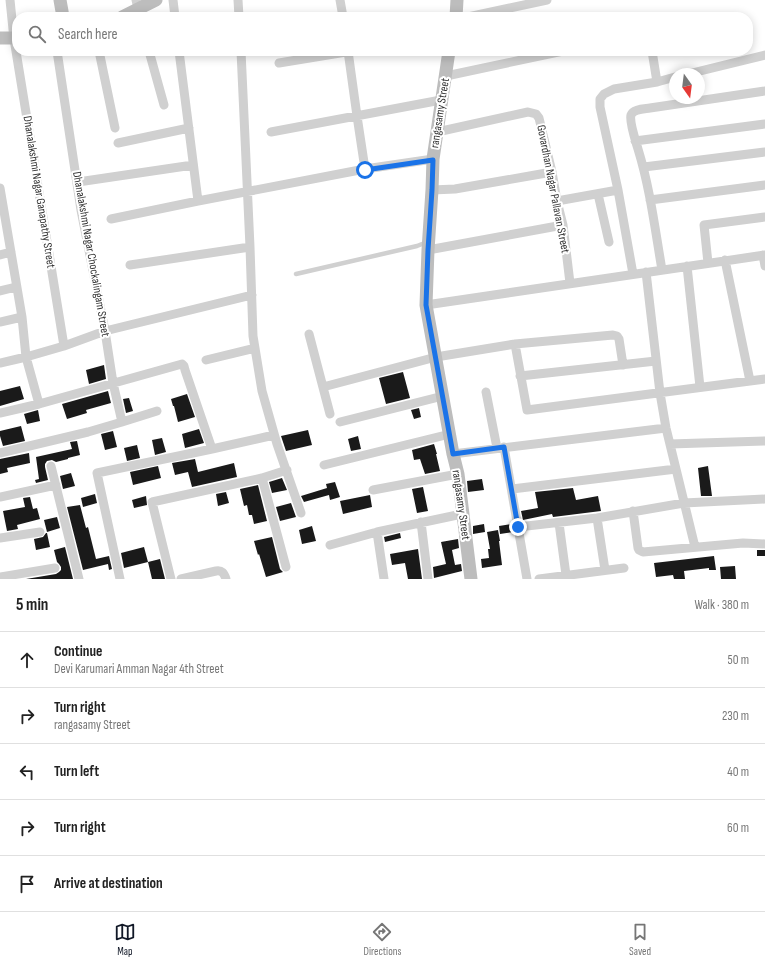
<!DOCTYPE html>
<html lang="en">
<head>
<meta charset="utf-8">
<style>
	:root { --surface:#fff; --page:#f6f6f6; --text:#222; --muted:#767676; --line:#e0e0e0; --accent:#111827 }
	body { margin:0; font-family:"Sofia Sans Condensed",sans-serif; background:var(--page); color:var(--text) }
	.compass { position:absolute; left:669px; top:68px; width:36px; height:36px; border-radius:50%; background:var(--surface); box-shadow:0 2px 10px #0003; rotate:166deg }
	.stop { position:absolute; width:12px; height:12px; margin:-9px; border:3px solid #1a73e8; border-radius:50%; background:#fff }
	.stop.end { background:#1a73e8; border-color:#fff; box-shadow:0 1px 4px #0008 }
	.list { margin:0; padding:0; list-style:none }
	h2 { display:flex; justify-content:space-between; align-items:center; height:52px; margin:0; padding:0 16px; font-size:17px }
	h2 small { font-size:13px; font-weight:400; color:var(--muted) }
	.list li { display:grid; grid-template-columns:26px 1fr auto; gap:12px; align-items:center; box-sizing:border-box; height:56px; padding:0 16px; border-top:1px solid var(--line) }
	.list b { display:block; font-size:15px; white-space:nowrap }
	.list p { margin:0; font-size:13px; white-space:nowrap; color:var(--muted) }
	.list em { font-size:13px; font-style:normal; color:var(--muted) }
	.icon { flex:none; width:22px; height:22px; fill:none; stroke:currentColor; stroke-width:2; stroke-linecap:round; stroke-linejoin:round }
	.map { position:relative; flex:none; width:765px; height:579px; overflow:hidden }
	.search { position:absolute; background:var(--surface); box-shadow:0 2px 10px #0003; left:12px; right:12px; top:12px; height:44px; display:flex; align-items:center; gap:10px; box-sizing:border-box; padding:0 14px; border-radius:16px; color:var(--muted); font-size:15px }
	.sheet { height:332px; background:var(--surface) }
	nav { display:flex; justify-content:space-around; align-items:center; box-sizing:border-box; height:56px; border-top:1px solid var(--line); background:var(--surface); font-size:11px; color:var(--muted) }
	nav a { display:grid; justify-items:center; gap:2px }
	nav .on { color:var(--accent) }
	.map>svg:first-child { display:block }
</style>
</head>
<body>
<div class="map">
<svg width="765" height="579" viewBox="0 0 765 579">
	<rect width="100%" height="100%" fill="#fff"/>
	<path fill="#1a1a1a" d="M104,365L106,379L89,384L86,370Z
		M403,372L410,398L386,404L379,378Z
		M20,386L24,399L0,406V391Z
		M108,391L111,403L86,410L87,413L67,419L62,404Z
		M187,394L195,417L178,422L174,406H173L171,399Z
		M129,398L133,411L126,413L123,399Z
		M419,408L421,417L414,419L411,410Z
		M38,410L40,421L27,424L24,414Z
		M21,426L25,441L3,446L0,436V431Z
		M199,429L204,443L185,448L182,434Z
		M308,430L312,445L286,451L281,436Z
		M113,431L117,447L105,450L101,434Z
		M358,436L361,449L351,451L348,439Z
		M162,438L166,452L155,455L152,440Z
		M77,441L80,455L68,458V459L56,462L52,460L47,461L45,464V467L48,480L36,483L35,480L39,479L36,457L72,449L70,442Z
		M434,444L437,454H436L440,471L425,474L420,459L414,460L412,450Z
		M137,445L140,458L127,461L124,448Z
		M29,453L30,463L7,468L8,472L0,474V459Z
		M195,459L198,472L234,463L237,477L192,487L188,472L175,475L172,463Z
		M158,466L161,478L133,485L130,472Z
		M708,466L712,496H701L698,468Z
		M71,473L75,486L63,489L60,476Z
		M282,478L287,490L272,493L269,482Z
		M482,479L484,490L468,492L467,481Z
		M335,482L340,497L330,500L329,495L304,502L301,496L327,488L326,484Z
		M258,485L267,521L254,524L252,515H249L247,505L244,506L240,489Z
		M423,487L428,511L417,513L412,489Z
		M573,488L576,500L598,496L601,511L553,517L552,514L523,520L521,511L538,508L535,492Z
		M226,492L229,503L218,506L216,494Z
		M95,494L97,503L83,507L81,498Z
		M370,495L372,507L343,514L340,501Z
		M146,496L147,505L134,508L132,500Z
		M30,497L33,509L37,508L40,519L17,525L18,529L7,531L3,511L25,507L23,498Z
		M291,503L296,517L280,521L276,507Z
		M80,505L86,528L88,527L96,559L109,556L112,569L109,570L108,564L83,570L67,507Z
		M57,517L60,528L47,532L44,520Z
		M484,524L485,532L473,534V526Z
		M511,524L513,532L500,534L499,526Z
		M312,526L316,541L302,544L299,530Z
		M498,530L500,541H499L502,565L482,568L481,559L489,558L488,549H490L487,532Z
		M46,533H47L50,547L36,550L34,539L43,537Z
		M400,533L401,538L385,542L384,537Z
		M272,537L280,569L283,572L266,577L259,554L258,555L254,541Z
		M458,539L459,548L452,550L455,565L461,564L462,571L434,578L433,567L446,564L441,542Z
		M65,547L73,579H26L56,574L59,572L61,570V567L59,564L57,562L54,550Z
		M144,547L148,562L124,568L121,553Z
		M418,549L422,579H408L405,563L392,565L390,554Z
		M757,550H765V556H757Z
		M714,556L716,570H709V568L684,571L685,579H674L673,575L656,577L654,563Z
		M160,559L165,579H152L148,562Z
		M735,566L736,579H721L720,567Z"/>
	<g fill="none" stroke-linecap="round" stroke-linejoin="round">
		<path stroke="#d0d0d0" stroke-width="4.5" d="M296,274L417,246L422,244H427"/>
		<path stroke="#d0d0d0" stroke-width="9" d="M10,0L14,39L64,346
			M136,0L140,17
			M173,0L175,17
			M238,0L239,17
			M340,0L343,17
			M468,17L547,0
			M99,51L115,128
			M149,51L164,105
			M179,51L198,201
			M241,51L250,247L253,336L262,391L277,444L301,513
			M348,51L357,116L365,169
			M652,51L657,82
			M279,63L352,51
			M688,74L765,55
			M446,76L563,51
			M271,132L441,100
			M437,132L528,112L536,114L539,118L552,172L557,201L563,225L570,283
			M635,141L765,124
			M118,143L189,128
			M644,167L765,152
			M78,182L193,165
			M0,188L22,317L26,357L39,404
			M432,190L455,189L552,172
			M598,194L609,242
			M650,200L765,185
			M557,201L618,190
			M111,219L198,201L365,169L433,159
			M428,250L563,225
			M0,255L11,252
			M763,255L765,266
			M725,260L750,381
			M708,263L704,225L765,217
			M130,265L250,247
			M687,266L700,387
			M662,270C655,229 650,188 638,149C636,142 629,122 631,115C633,109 644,109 650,108L765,91
			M646,272L660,393L666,428L695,547
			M633,274L618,190L600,107V99L604,94L614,89L657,82L675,77
			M0,291L16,287
			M426,305L765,255
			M0,322L22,317
			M309,334L330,414
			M515,344L527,410L765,379
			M206,360L255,348
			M0,363L26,357L64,346L105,331L252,295
			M520,376L656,361
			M323,387L436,357L515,344L613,335L617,336L619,339L623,365
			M486,392L497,448
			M0,413L39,404L182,364L184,366L185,370L212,449
			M122,422L157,411
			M340,422L443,396
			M670,444L765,441
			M504,447L527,579
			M0,453L88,432L122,422L113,383L105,331L81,210L57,51
			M453,454L666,428
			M324,465L450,434
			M51,466L79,579
			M262,478L286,567
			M512,489L676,469
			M373,490L458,474
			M0,497L56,485
			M633,511L638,548L639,550L643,552L743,543L765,544
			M597,518L605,570
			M421,522L428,579
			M559,523L566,575
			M518,527L597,518L684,503L765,499
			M377,532L384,579
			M0,538L40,532
			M330,545L377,532L462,514
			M0,577L55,568
			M120,579L97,473L212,449L274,435
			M171,579L152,502L262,478L287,470
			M181,579L216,571C222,570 224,573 226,579
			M539,579L624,568"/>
		<path stroke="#bdbdbd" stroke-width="13" d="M60,0L63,17
			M122,17L156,0
			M456,17L457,0
			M0,38H17
			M449,51L433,159L432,190L428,250L426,305L453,454L458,474L471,579"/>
	</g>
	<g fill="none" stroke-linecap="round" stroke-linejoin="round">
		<path stroke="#1a73e8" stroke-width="5" d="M365,170L433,160L432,190L428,250L426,305L453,454L504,447L518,527"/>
	</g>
	<g text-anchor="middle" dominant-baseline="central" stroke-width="4" stroke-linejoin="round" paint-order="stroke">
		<g font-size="12" fill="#333" stroke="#fff">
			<text transform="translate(440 113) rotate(-81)">rangasamy Street</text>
			<text transform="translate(553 189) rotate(79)">Govardhan Nagar Pallavan Street</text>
			<text transform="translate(39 192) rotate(81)">Dhanalakshmi Nagar Ganapathy Street</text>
			<text transform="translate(91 254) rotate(80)">Dhanalakshmi Nagar Chockalingam Street</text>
			<text transform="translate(461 505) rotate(82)">rangasamy Street</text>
		</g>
	</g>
</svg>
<svg class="compass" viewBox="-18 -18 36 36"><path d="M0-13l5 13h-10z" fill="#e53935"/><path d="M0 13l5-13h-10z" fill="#767676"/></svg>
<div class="stop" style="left:365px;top:170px"></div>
<div class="stop end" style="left:518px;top:527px"></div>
<div class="search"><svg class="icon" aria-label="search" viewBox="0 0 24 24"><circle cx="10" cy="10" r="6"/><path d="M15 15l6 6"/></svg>Search here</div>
</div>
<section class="sheet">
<h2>5 min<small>Walk · 380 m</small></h2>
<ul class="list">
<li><svg class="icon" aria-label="ahead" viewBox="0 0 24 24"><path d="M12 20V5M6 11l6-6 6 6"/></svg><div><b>Continue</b><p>Devi Karumari Amman Nagar 4th Street</p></div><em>50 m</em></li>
<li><svg class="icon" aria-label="right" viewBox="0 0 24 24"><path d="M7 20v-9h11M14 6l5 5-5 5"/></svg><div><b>Turn right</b><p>rangasamy Street</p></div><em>230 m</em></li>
<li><svg class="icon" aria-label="left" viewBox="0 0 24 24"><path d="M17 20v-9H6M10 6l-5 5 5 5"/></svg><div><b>Turn left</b></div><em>40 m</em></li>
<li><svg class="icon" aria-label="right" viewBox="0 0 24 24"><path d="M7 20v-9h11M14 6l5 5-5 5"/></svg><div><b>Turn right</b></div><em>60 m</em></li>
<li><svg class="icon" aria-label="arrive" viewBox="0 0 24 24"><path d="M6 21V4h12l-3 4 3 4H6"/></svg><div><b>Arrive at destination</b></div></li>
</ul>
</section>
<nav>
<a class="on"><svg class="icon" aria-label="map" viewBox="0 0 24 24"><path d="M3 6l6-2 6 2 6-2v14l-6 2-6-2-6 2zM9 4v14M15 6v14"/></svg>Map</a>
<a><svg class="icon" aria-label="directions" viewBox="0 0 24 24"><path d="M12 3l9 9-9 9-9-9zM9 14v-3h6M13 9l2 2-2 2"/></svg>Directions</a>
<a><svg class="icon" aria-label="saved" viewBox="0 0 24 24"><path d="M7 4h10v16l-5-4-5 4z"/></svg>Saved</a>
</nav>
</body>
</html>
